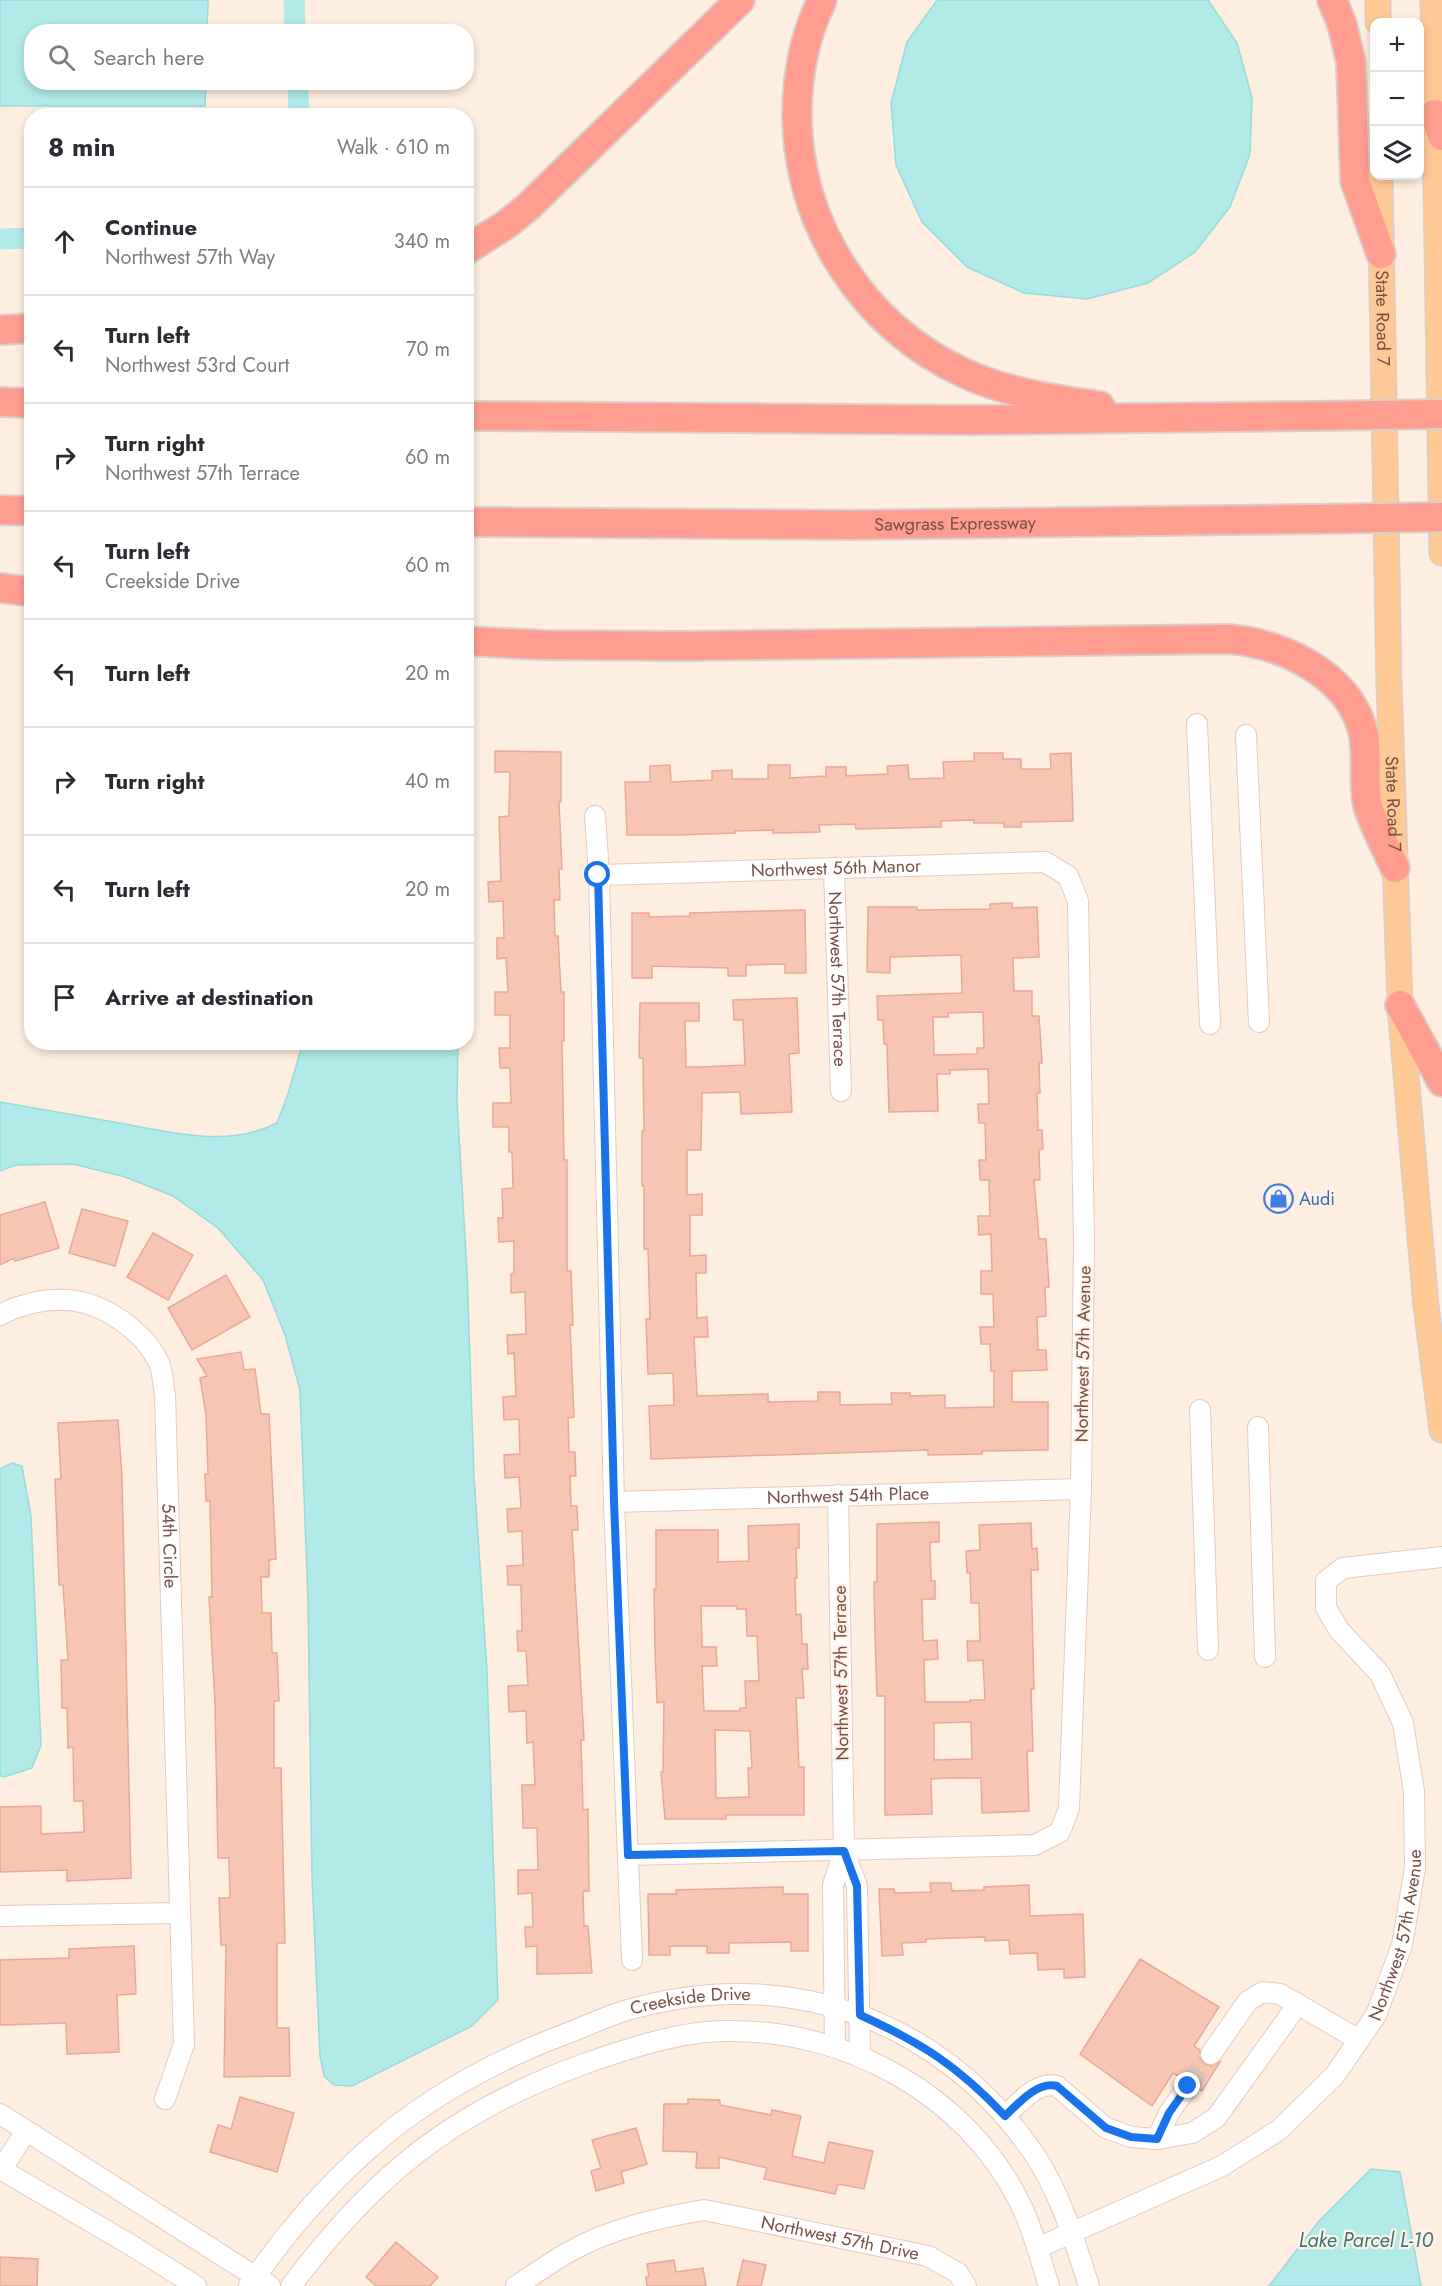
<!DOCTYPE html>
<html lang="en">
<head>
<meta charset="utf-8">
<style>
	:root { --surface:#fff; --page:#f2f2f3; --text:#2b2b33; --muted:#7c7c81; --line:#e1e1e2 }
	body { margin:0; font-family:Jost,sans-serif; background:var(--page); color:var(--text) }
	.controls { position:absolute; right:18px; top:18px; display:grid; overflow:hidden; border-radius:12px; box-shadow:0 3px 9px #0003 }
	.controls button { width:54px; height:54px; display:grid; place-items:center; padding:0; border:0; border-bottom:2px solid var(--line); background:var(--surface); color:var(--text); font:30px sans-serif }
	.stop { position:absolute; width:18px; height:18px; margin:-14px; border:4px solid #1a73e8; border-radius:50%; background:#fff }
	.stop.end { background:#1a73e8; border-color:#fff; box-shadow:0 2px 6px #0008 }
	.list { margin:0; padding:0; list-style:none }
	h2 { display:flex; justify-content:space-between; align-items:center; height:78px; margin:0; padding:0 24px; font-size:26px }
	h2 small { font-size:20px; font-weight:400; color:var(--muted) }
	.list li { display:grid; grid-template-columns:39px 1fr auto; gap:18px; align-items:center; box-sizing:border-box; height:108px; padding:0 24px; border-top:2px solid var(--line) }
	.list b { display:block; font-size:22px; white-space:nowrap }
	.list p { margin:0; font-size:20px; white-space:nowrap; color:var(--muted) }
	.list em { font-size:20px; font-style:normal; color:var(--muted) }
	.icon { flex:none; width:33px; height:33px; fill:none; stroke:currentColor; stroke-width:2; stroke-linecap:round; stroke-linejoin:round }
	.map { position:relative; flex:none; width:1442px; height:2286px; overflow:hidden }
	.search { position:absolute; background:var(--surface); box-shadow:0 3px 9px #0003; left:24px; top:24px; width:450px; height:66px; display:flex; align-items:center; gap:15px; box-sizing:border-box; padding:0 21px; border-radius:24px; color:var(--muted); font-size:22px }
	.panel { position:absolute; background:var(--surface); box-shadow:0 3px 9px #0003; left:24px; top:108px; width:450px; height:942px; border-radius:24px }
	.map>svg:first-child { display:block }
</style>
</head>
<body>
<div class="map">
<svg width="1442" height="2286" viewBox="0 0 1442 2286">
	<rect width="100%" height="100%" fill="#feeedf"/>
	<path fill="#b2e9e9" stroke="#98dbdc" stroke-width="1.5" d="M0,0H208L207,31L32,32V82L206,83L205,106H0Z
		M937,0H1208L1237,43L1252,98L1250,154L1230,207L1195,252L1148,283L1087,299L1024,293L967,267L922,222L896,165L891,103L907,42Z
		M303,1042L458,1043L457,1101L467,1271L474,1476L487,1671L498,2000L472,2026L352,2086L334,2085L324,2076L320,2056L312,1879L308,1600L300,1390L285,1335L263,1280L218,1228L173,1196L125,1177L73,1164L16,1165L0,1171V1102C38,1109 76,1115 114,1122C167,1131 226,1149 277,1123L288,1094Z
		M12,1463L22,1466L31,1516L41,1745L32,1768L4,1777L0,1776V1469Z
		M1371,2169L1400,2172L1421,2286H1269L1319,2221Z"/>
	<g fill="none" stroke-linecap="round" stroke-linejoin="round">
		<path stroke="#b2e9e9" stroke-width="21" d="M294,0L295,32
			M298,82L299,116
			M0,239L32,238"/>
	</g>
	<path fill="#f6c5b4" stroke="#eba893" stroke-width="1.5" fill-rule="evenodd" d="M495,751L561,752V802H559L562,869H559L560,900H554L555,936H558L561,992H564V1041H562L564,1160H567V1271H571L573,1325H570L574,1417L568,1418L569,1452H575L576,1476H570L571,1506H577L578,1530H572L584,1740H581L583,1810L588,1809L589,1891H583L584,1926H588L592,1973L537,1974V1946L526,1947L525,1927H533L532,1893L518,1894V1870H538L537,1828H523L522,1785H535L533,1742L527,1743L526,1711L509,1712L508,1686L528,1685L526,1651H518L517,1631H522L521,1585H508L507,1566L523,1565L522,1531L508,1532L507,1509L521,1508L519,1477L505,1478L504,1455L520,1454L519,1419L504,1420L503,1397L516,1396L514,1353L508,1354L507,1335L526,1334L525,1292L511,1293V1274L514,1273V1241L499,1242L498,1218H503L502,1189L513,1188L512,1152H509V1127H493V1103H511L510,1068H500L499,1048H510V1015H495V992H508L506,958L497,959V938H504L503,901L489,902L488,882L501,881L499,817L509,816L510,772H495Z
		M974,753H1003V759H1021V769H1051L1050,754L1071,753L1073,821L1021,822V827H1004V823H974V820L941,821V827L856,829L855,824L819,825L820,832L773,833V830L735,831V833L679,835H627L625,782H650V766L670,765L671,782L712,780V771L732,770V779H768V765H790V778L826,776V767H846V776L888,774L887,766L908,765L909,779L944,778L943,762L974,761Z
		M1012,903V908L1037,907L1039,957L1013,958L1014,991H1032V1016H1039L1042,1063H1039L1040,1093H1037L1038,1130H1042L1043,1149L1039,1150L1040,1180H1034L1039,1239H1046L1049,1287H1045L1046,1316L1037,1317L1038,1350H1046L1047,1370L1012,1371V1402H1048V1450L982,1451V1454L928,1455V1450L651,1459L649,1406L674,1405L673,1373L648,1374L646,1319H650L648,1249H644V1186H642V1131H644L643,1058H639L640,1003H699V1021H685L686,1067H702L745,1065L743,1020H734L733,1000L797,998L799,1053L789,1054L792,1112L741,1114L740,1092L702,1093L701,1150H687V1195L702,1194V1215H690V1256L706,1255V1273H696L697,1318L707,1317L708,1337H694L697,1396L768,1394V1402L818,1401V1392H840V1405L892,1404L891,1393H910V1396L945,1395V1408L994,1407V1371H991L990,1344H981L980,1327H994L993,1294H981V1271H992L991,1234L979,1235L978,1216H990L989,1180H980L979,1160H986L985,1123H979L978,1104H989L988,1069L950,1070V1074H937L938,1111L889,1112L887,1044H884L883,1020H878L877,996L962,993L961,955L890,957V973L867,972L868,907H917V910L990,909V904ZM983,1012L984,1048H977V1054L934,1055L933,1017H948V1013Z
		M805,910L806,973H785V964L746,965V976H728V968L652,966V978H632V913H649V917L690,916V913Z
		M45,1202L59,1248L15,1261L14,1258L0,1265V1215Z
		M82,1209L128,1221L115,1266L69,1253Z
		M153,1233L193,1255L168,1300L127,1277Z
		M226,1275L250,1317L192,1350L168,1308Z
		M241,1352L244,1370L255,1369L261,1414H269L276,1559L269,1560V1577H261L262,1613H271L272,1653H277L279,1701H274V1768H281L285,1943H277V2028H289L290,2076L224,2077L226,1945H221L219,1898H230L229,1858H218L215,1703L209,1597H212L210,1501H206L205,1474H208L206,1415L200,1378L207,1376L197,1359Z
		M118,1420L122,1477L131,1878L67,1881V1870L0,1872V1807L41,1806V1834L84,1832L83,1801H74L73,1747L68,1748L67,1708H62L61,1660H68L63,1585H59L55,1479H61L58,1423Z
		M939,1522V1542H930L931,1581H935V1599H922L923,1641L937,1640L938,1659L924,1660L925,1702H970V1700H985L983,1660L968,1661L967,1641H980L979,1603H971L970,1573H967L966,1551L980,1550L979,1525L1031,1523L1032,1549L1037,1548L1038,1570H1031L1034,1689H1031L1033,1751H1027L1029,1811L982,1813L981,1778H945L931,1779L932,1814L885,1815V1696H877L875,1635L874,1582H877V1524ZM971,1722L972,1759L934,1760V1723Z
		M799,1524V1548H796L797,1578H795L796,1615L801,1614L802,1644H807L808,1669H802L804,1698H796L799,1767H804V1815H726V1819H665L661,1772H663L664,1702L657,1703L655,1649L654,1589H656V1530H718V1562L749,1561L748,1526ZM701,1606H737V1609H746L747,1636H757L759,1681H745L746,1708H740V1711H704L702,1666H717L716,1647H702ZM715,1730L750,1731L752,1768H748L749,1797L716,1798Z
		M930,1883H951L952,1891L984,1890V1887L1029,1885L1030,1916L1083,1914L1085,1977L1064,1978V1969L1038,1970L1037,1953L1010,1954L1009,1940L985,1941V1937L926,1939V1942L902,1943L903,1955L882,1956L879,1889H894L895,1893L931,1892Z
		M783,1887V1894H808V1951H791V1942L729,1943V1953H707V1946H670V1955H649L648,1894H676V1890Z
		M134,1946L136,1994L117,1995L119,2052L67,2054L66,2023L0,2025V1960L69,1958V1949Z
		M1140,1959L1219,2007L1194,2046L1200,2050V2059L1205,2064L1211,2066L1220,2062L1202,2091L1199,2089V2082L1194,2076L1188,2074L1180,2077L1173,2073L1152,2106L1080,2054Z
		M240,2097L294,2113L277,2172L210,2152L218,2125L231,2129Z
		M688,2099L720,2100V2105L771,2115L772,2110L801,2116L792,2156L824,2163L829,2142L873,2151L864,2189L838,2184L835,2194L764,2179L767,2168L719,2157V2168H696L697,2152L663,2151L664,2104H688Z
		M636,2128L647,2164L621,2172L624,2183L596,2191L591,2171L601,2168L592,2140Z
		M396,2242L438,2277L430,2286H376L366,2277Z
		M0,2257L38,2259L37,2286H0Z
		M674,2260L676,2272L703,2268L706,2286H647L646,2277L649,2276L647,2264Z
		M743,2260L766,2265L761,2286H737Z"/>
	<g fill="none" stroke-linecap="round" stroke-linejoin="round">
		<path stroke="#dcc6b8" stroke-width="20" stroke-dasharray="20 10" stroke-linecap="butt" d="M1188,2086L1211,2054"/>
		<defs>
			<g id="minor">
				<path d="M1197,724L1210,1024"/>
				<path d="M1246,735L1259,1022"/>
				<path d="M595,816L599,875L614,1502L632,1960"/>
				<path id="s1" d="M834,868L841,1091"/>
				<path id="s2" d="M599,875L1045,862L1068,876L1078,901L1084,1242L1081,1489L1069,1808L1060,1832L1035,1845L628,1855"/>
				<path id="s3" d="M0,1315C21,1304 44,1299 67,1300C103,1302 144,1331 159,1363C163,1372 163,1385 165,1395L184,2044L165,2099"/>
				<path d="M1200,1410L1208,1650"/>
				<path d="M1258,1427L1265,1657"/>
				<path id="s4" d="M614,1502L1081,1489"/>
				<path d="M844,1851L857,1886L860,2056"/>
				<path d="M0,1916L180,1913"/>
				<path d="M835,2047L833,1885L844,1851L838,1495"/>
				<path d="M1211,2054L1248,2001L1263,1992L1280,1994L1359,2040"/>
				<path d="M0,2114L270,2286"/>
				<path d="M1005,2116C1019,2103 1037,2081 1057,2086L1106,2128L1131,2137L1157,2139L1192,2133L1216,2118L1298,2004"/>
				<path d="M1157,2139L1169,2113L1188,2086"/>
				<path d="M0,2169L131,2245L196,2286"/>
				<path d="M1,2170L26,2131"/>
				<path id="s5" d="M1037,2248L1222,2166L1279,2130L1335,2075L1376,2015L1402,1945L1415,1868L1414,1792L1403,1723L1380,1674L1339,1630L1326,1608V1581L1343,1568L1442,1557"/>
				<path id="s6" d="M249,2286C282,2238 320,2193 363,2154C422,2100 493,2061 568,2033C586,2026 605,2017 624,2011C782,1964 937,2015 1032,2151C1060,2191 1074,2240 1089,2286"/>
				<path d="M291,2286C325,2241 362,2198 406,2162C459,2118 520,2087 584,2064C626,2049 681,2031 726,2031C846,2029 966,2094 1020,2203C1033,2229 1040,2258 1049,2286"/>
				<path id="s7" d="M516,2286C533,2275 550,2263 567,2253C609,2229 657,2218 704,2210L928,2256L958,2273L966,2286"/>
			</g>
			<g id="major">
				<path d="M1378,0V22"/>
				<path d="M1433,0L1442,553"/>
				<path id="s8" d="M1380,176L1389,684L1400,1005L1426,1306L1442,1430"/>
			</g>
			<g id="highway">
				<path d="M822,0C805,35 797,76 797,115C798,226 863,326 964,373C1007,393 1053,399 1100,406"/>
				<path d="M1332,0L1342,24L1351,62L1355,181L1381,254"/>
				<path d="M1435,114L1442,136"/>
				<path d="M466,250L507,224L529,206L740,0"/>
				<path d="M0,330L32,328"/>
				<path d="M0,402L32,403"/>
				<path d="M466,416L972,420L1312,416"/>
				<path d="M0,510L32,511"/>
				<path id="s9" d="M466,522L850,525L1314,519"/>
				<path d="M0,588L32,592"/>
				<path d="M466,641L545,645L680,646L1228,639C1280,643 1346,673 1362,728C1369,751 1363,777 1367,801C1369,816 1388,852 1395,868"/>
				<path d="M1400,1005L1442,1082"/>
			</g>
		</defs>
		<use href="#minor" stroke="#e5cabe" stroke-width="22"/>
		<use href="#major" stroke="#d9cecb" stroke-width="27"/>
		<use href="#highway" stroke="#d9cecb" stroke-width="32"/>
		<use href="#minor" stroke="#fff" stroke-width="20"/>
		<use href="#major" stroke="#ffc996" stroke-width="24"/>
		<use href="#highway" stroke="#ff9d90" stroke-width="28"/>
		<defs>
			<path id="highway-bridge" d="M1312,416L1442,414
				M1314,519L1442,517"/>
		</defs>
		<use href="#highway-bridge" stroke="#d9cecb" stroke-width="32" stroke-linecap="butt"/>
		<use href="#highway-bridge" stroke="#ff9d90" stroke-width="28"/>
	</g>
	<g fill="none" stroke-linecap="round" stroke-linejoin="round">
		<path stroke="#1a73e8" stroke-width="8" d="M598,875L614,1502L628,1855L844,1851L857,1886L860,2015C922,2043 958,2066 1005,2116C1019,2103 1037,2081 1057,2086L1106,2128L1131,2137L1157,2139L1169,2113L1188,2086"/>
	</g>
	<defs>
		<symbol id="shop-ring" viewBox="-11 -11 22 22"><circle r="9.5" fill="#fff3e8" stroke="#3f7fe0" stroke-width="1.5"/><path d="M-5-2.5h2.3a2.7 3.5 0 0 1 5.4 0H5L5.5 6h-11ZM-1.5-2.5h3a1.5 2.3 0 0 0-3 0Z" fill="#3f7fe0"/></symbol>
	</defs>
	<g fill-rule="evenodd">
		<use href="#shop-ring" x="1262" y="1182" width="33" height="33"/>
	</g>
	<g text-anchor="middle" dominant-baseline="central" stroke-width="4.5" stroke-linejoin="round" paint-order="stroke">
		<g font-size="18" fill="#775045" stroke="#fff3e8">
			<text stroke="none"><textPath href="#s8" startOffset="142">State Road 7</textPath></text>
			<text stroke="none"><textPath href="#s9" startOffset="489">Sawgrass Expressway</textPath></text>
			<text stroke="none"><textPath href="#s8" startOffset="628">State Road 7</textPath></text>
			<text stroke="none"><textPath href="#s2" startOffset="237">Northwest 56th Manor</textPath></text>
			<text stroke="none"><textPath href="#s1" startOffset="111">Northwest 57th Terrace</textPath></text>
			<text transform="translate(1083 1354) rotate(-89)">Northwest 57th Avenue</text>
			<text stroke="none"><textPath href="#s4" startOffset="234">Northwest 54th Place</textPath></text>
			<text stroke="none"><textPath href="#s3" startOffset="369">54th Circle</textPath></text>
			<text transform="translate(841 1673) rotate(-91)">Northwest 57th Terrace</text>
			<text stroke="none"><textPath href="#s5" startOffset="504">Northwest 57th Avenue</textPath></text>
			<text stroke="none"><textPath href="#s6" startOffset="542">Creekside Drive</textPath></text>
			<text stroke="none"><textPath href="#s7" startOffset="344">Northwest 57th Drive</textPath></text>
		</g>
		<g font-size="18" fill="#366cbe" stroke="#fff3e8" text-anchor="start">
			<text x="1299" y="1199">Audi</text>
		</g>
		<g font-size="20" font-style="italic" fill="#357677" stroke="#fff3e8">
			<text x="1366" y="2240">Lake Parcel L-10</text>
		</g>
	</g>
</svg>
<div class="controls">
<button>+</button>
<button>−</button>
<button><svg class="icon" aria-label="layers" viewBox="0 0 24 24"><path d="M12 4l9 5-9 5-9-5zM3 14l9 5 9-5"/></svg></button>
</div>
<div class="stop" style="left:598px;top:875px"></div>
<div class="stop end" style="left:1188px;top:2086px"></div>
<div class="search"><svg class="icon" aria-label="search" viewBox="0 0 24 24"><circle cx="10" cy="10" r="6"/><path d="M15 15l6 6"/></svg>Search here</div>
<section class="panel">
<h2>8 min<small>Walk · 610 m</small></h2>
<ul class="list">
<li><svg class="icon" aria-label="ahead" viewBox="0 0 24 24"><path d="M12 20V5M6 11l6-6 6 6"/></svg><div><b>Continue</b><p>Northwest 57th Way</p></div><em>340 m</em></li>
<li><svg class="icon" aria-label="left" viewBox="0 0 24 24"><path d="M17 20v-9H6M10 6l-5 5 5 5"/></svg><div><b>Turn left</b><p>Northwest 53rd Court</p></div><em>70 m</em></li>
<li><svg class="icon" aria-label="right" viewBox="0 0 24 24"><path d="M7 20v-9h11M14 6l5 5-5 5"/></svg><div><b>Turn right</b><p>Northwest 57th Terrace</p></div><em>60 m</em></li>
<li><svg class="icon" aria-label="left" viewBox="0 0 24 24"><path d="M17 20v-9H6M10 6l-5 5 5 5"/></svg><div><b>Turn left</b><p>Creekside Drive</p></div><em>60 m</em></li>
<li><svg class="icon" aria-label="left" viewBox="0 0 24 24"><path d="M17 20v-9H6M10 6l-5 5 5 5"/></svg><div><b>Turn left</b></div><em>20 m</em></li>
<li><svg class="icon" aria-label="right" viewBox="0 0 24 24"><path d="M7 20v-9h11M14 6l5 5-5 5"/></svg><div><b>Turn right</b></div><em>40 m</em></li>
<li><svg class="icon" aria-label="left" viewBox="0 0 24 24"><path d="M17 20v-9H6M10 6l-5 5 5 5"/></svg><div><b>Turn left</b></div><em>20 m</em></li>
<li><svg class="icon" aria-label="arrive" viewBox="0 0 24 24"><path d="M6 21V4h12l-3 4 3 4H6"/></svg><div><b>Arrive at destination</b></div></li>
</ul>
</section>
</div>
</body>
</html>
